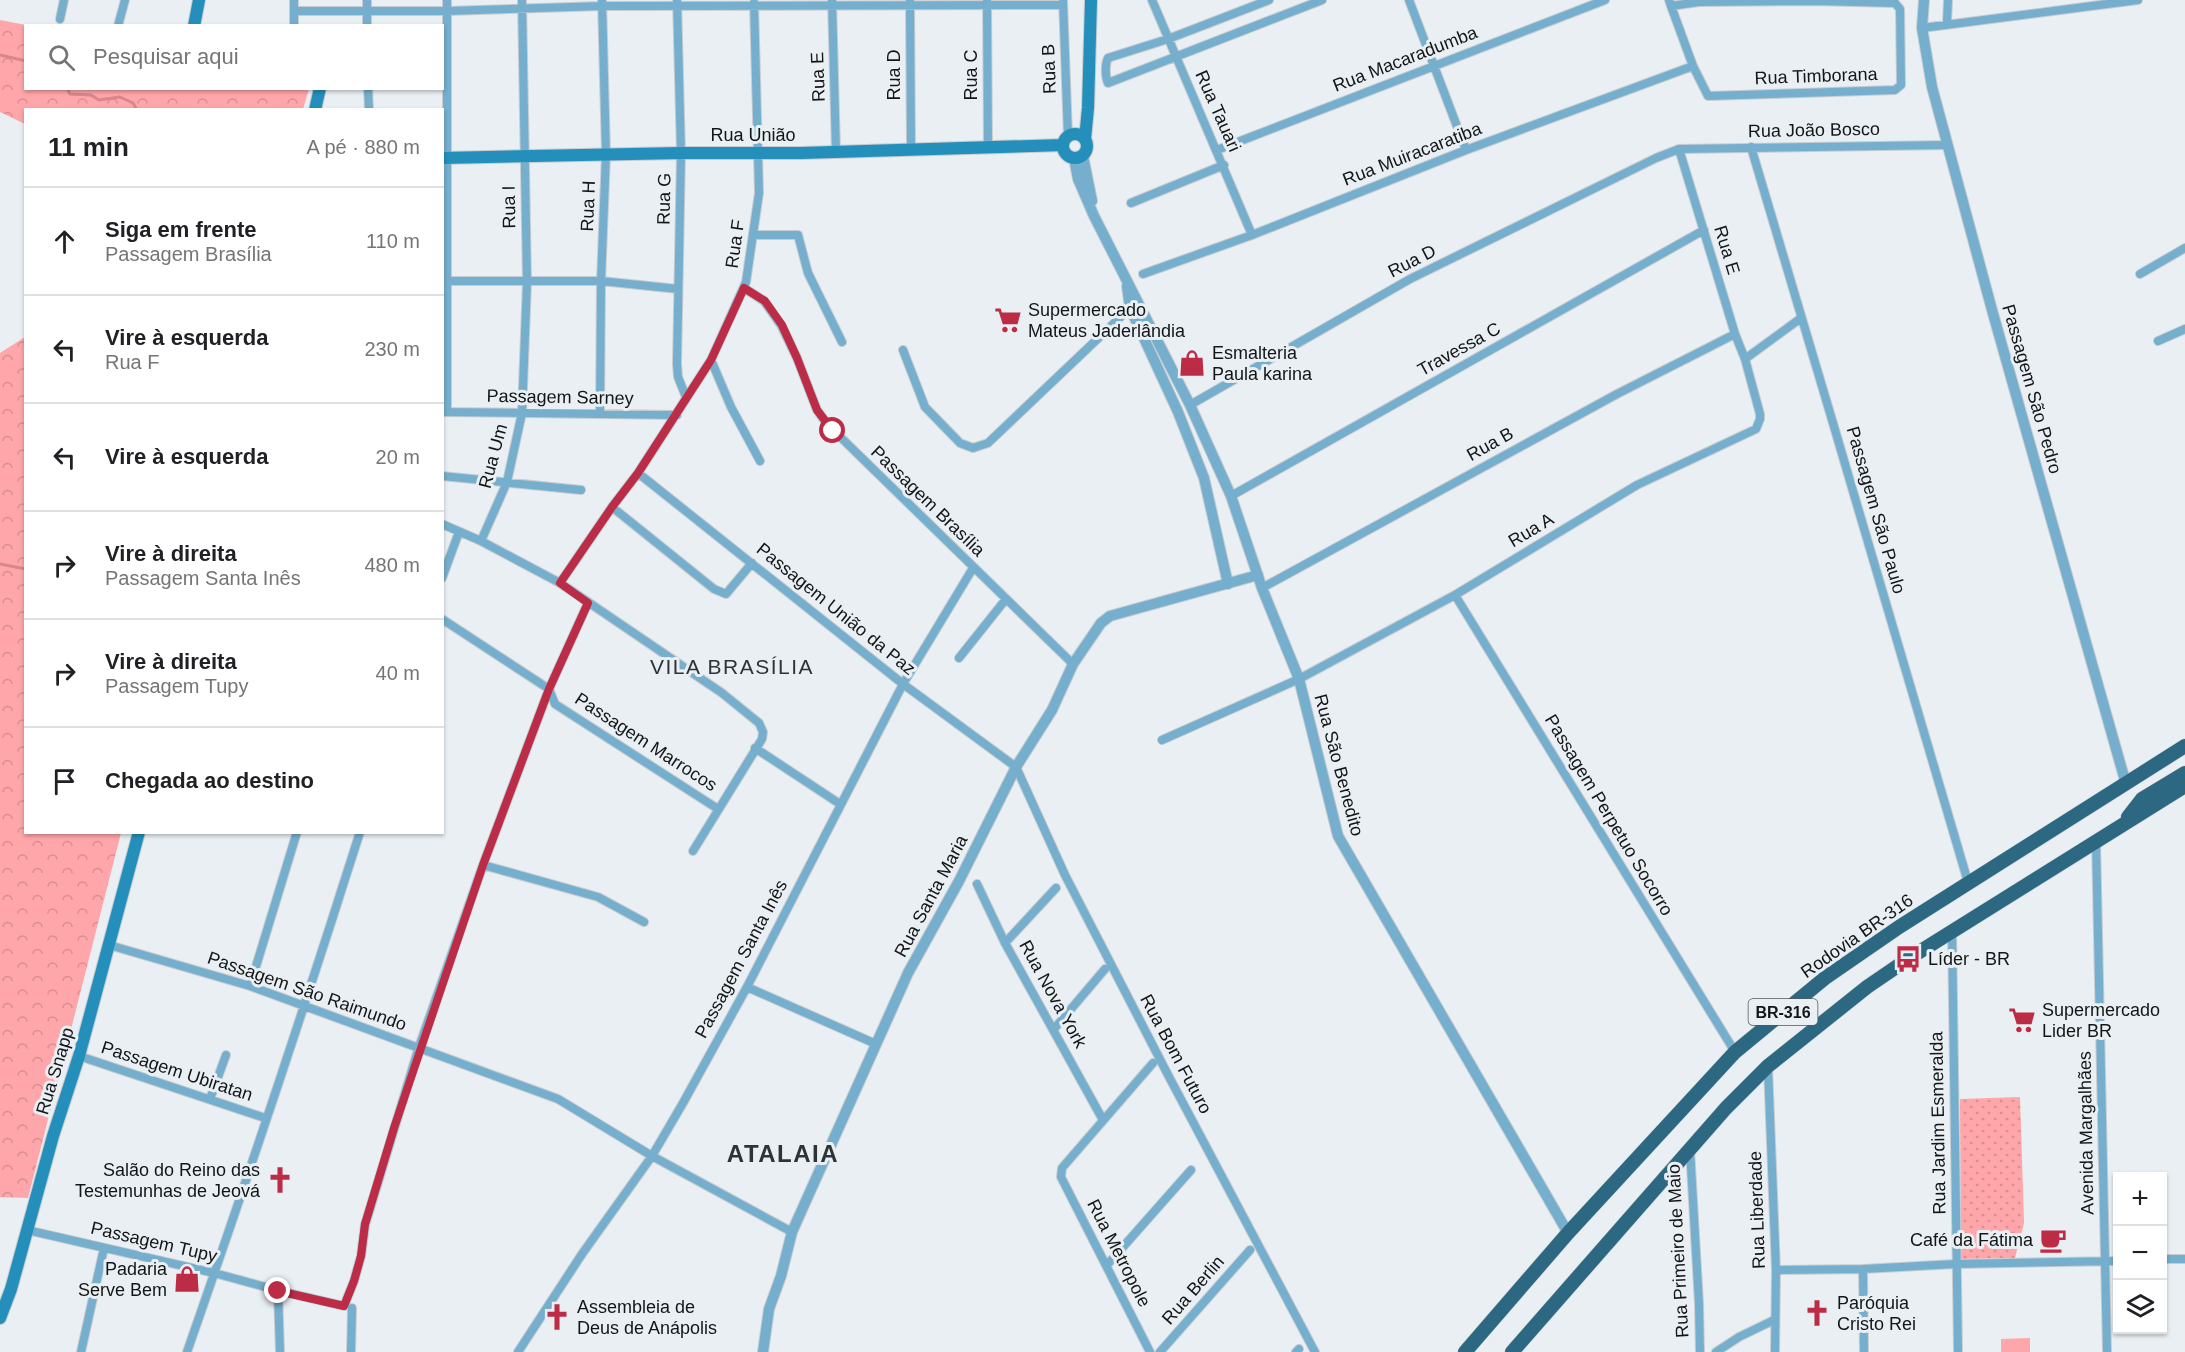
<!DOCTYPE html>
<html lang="pt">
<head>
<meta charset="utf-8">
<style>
	:root { --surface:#fff; --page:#f2f2f2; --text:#202124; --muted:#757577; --line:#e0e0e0 }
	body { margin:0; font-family:Helvetica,sans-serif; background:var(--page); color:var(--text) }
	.controls { position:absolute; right:18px; bottom:18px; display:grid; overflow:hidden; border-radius:0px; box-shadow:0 2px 4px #0004 }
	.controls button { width:54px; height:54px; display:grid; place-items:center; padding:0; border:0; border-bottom:2px solid var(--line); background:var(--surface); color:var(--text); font:30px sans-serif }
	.stop { position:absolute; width:18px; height:18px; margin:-14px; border:4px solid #bd2c46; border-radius:50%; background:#fff }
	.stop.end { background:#bd2c46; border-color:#fff; box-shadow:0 2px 6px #0008 }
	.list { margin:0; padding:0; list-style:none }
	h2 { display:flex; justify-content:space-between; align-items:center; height:78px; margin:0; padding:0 24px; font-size:26px }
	h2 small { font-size:20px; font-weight:400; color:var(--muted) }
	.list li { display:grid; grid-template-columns:39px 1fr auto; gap:18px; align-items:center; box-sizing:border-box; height:108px; padding:0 24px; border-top:2px solid var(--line) }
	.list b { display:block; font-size:22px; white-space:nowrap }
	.list p { margin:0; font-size:20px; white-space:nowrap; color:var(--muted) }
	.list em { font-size:20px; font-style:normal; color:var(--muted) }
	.icon { flex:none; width:33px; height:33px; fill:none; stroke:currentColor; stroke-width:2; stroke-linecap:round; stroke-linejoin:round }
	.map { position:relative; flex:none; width:2185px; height:1352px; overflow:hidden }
	.search { position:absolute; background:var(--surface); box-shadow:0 2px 4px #0004; left:24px; top:24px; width:420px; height:66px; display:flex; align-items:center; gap:15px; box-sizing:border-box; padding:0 21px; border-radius:0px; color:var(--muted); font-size:22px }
	.panel { position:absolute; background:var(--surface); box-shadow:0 2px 4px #0004; left:24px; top:108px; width:420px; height:726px; border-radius:0px }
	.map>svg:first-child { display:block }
</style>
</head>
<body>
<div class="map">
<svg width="2185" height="1352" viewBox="0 0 2185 1352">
	<defs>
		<pattern id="grass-dots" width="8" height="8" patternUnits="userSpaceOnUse" patternTransform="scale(1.5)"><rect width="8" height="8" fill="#fea6aa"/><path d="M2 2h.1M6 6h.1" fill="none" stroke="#d98e92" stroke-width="1.8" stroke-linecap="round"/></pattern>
		<pattern id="forest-crowns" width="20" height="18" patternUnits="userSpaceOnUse" patternTransform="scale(1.5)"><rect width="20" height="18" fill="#fea6aa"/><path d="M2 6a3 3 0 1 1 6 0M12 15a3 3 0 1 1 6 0" fill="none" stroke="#d98e92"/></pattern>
	</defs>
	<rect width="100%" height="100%" fill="#e9eff3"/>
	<path fill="url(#grass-dots)" d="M2020,1097L2024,1223L2015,1258L1961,1259L1960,1099Z"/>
	<path fill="url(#forest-crowns)" d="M0,20L26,25V88L309,89L303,109L26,110L25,124L0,112Z
		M25,337L26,832L121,833L28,1198L0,1197V353Z"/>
	<path fill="#fea6aa" d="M2030,1338V1352H2001V1339Z"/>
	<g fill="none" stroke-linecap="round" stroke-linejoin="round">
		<path stroke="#dc868b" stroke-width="3" d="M0,55L26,61
			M67,88L70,94L91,95L99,100L120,97L133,103L137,110
			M0,564L26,569"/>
		<defs>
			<path id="minor" d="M367,0V26
				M447,0V412
				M677,0L681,153L677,364L678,377L686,397
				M832,0L836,152
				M987,0L988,149
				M1063,0L1068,136
				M1152,0L1252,235
				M1269,0L1168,39L1108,58C1105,64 1105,76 1108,83L1322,0
				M1409,0L1466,150
				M1669,0L1671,6L1693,66L1708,96L1895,90L1901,85L1900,9L1895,3L1815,1L1699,2L1671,6
				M910,1L911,150
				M294,11H447L602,6L1063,5
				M60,19L64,0
				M1947,23L1948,0
				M118,26L125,0
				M294,26V0
				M1922,28L2138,0
				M368,88L369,110
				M1751,147C1823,392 1898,637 1968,882
				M1217,150L1605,0
				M1131,203L1224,165
				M753,235H798L808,273L842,342
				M1143,274L1252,235L1466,150L1693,66
				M2140,274L2185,248
				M443,281H601L678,289
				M744,288L764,301L781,325L797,358L817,410L827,424L1073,664
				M2158,341L2185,329
				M903,350L925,407L960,443L973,448L988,443L1130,308
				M1745,359L1801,318
				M711,360L731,407L760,461
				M1190,405L1410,279L1656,158L1679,149L1948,145
				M443,412L677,415
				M600,414L601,281L606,154L602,0
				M638,473L903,684L1016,767L1065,875L1167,1073L1315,1352
				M442,476L581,490
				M1231,496L1704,230
				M612,507L714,589L726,594L752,563
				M442,524L481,541L560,583L722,693L759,723L763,732L762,739L693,851
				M481,541L507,482L522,413L527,282L522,0
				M442,578L459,532
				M560,583L612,507L638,473L711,360L746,282L759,193L754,3
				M1262,588L1617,394L1735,334
				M1455,595L1735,1052
				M442,619L549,689L555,704L718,809
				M959,658L1006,599
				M1162,740L1299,679L1455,595L1637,485L1756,429L1760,419V414L1745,359L1735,334L1679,149
				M755,748L840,804
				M2096,841L2107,1352
				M483,865L598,897L644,922
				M977,884L1005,943L1103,1120
				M1952,930L1958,1352
				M1005,943L1056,888
				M109,945L250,986L558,1099L652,1156L792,1232
				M250,986L297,832
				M747,987L876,1044
				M1054,1029L1105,969
				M79,1056L265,1118
				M1768,1067L1776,1270L1775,1352
				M210,1099L226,1055
				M1690,1149L1699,1304L1700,1352
				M27,1230L214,1273L284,1292L344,1306L354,1281L361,1256L365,1225L419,1047L483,865L549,689L588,603
				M2162,1259H2185
				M1107,1265L1191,1170
				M1863,1269L1864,1352
				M1776,1270L1863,1269L1956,1264L2118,1261
				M278,1291L280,1352
				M81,1352L104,1248
				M187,1352C247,1180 305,1006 360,832
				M351,1352L352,1308
				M518,1352L582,1254L652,1156L683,1103L747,987L903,684L973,568
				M1150,1352L1061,1177L1062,1168L1153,1063
				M1160,1352L1250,1250
				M1296,1352L1299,1349
				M1716,1352L1739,1337L1774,1320"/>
			<path id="tertiary" d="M1924,0L1922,28L1932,87L1992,310L2126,784
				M1083,156L1092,201
				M1074,158L1078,179L1094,216L1190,405L1231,496L1262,588L1299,679L1338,836L1568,1233
				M1127,286L1130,308L1178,412L1204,478L1228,584
				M763,1352L769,1309L781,1276L792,1232L908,973L959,881L1016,767L1052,710L1073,664L1101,623L1110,616L1258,575"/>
			<path id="secondary" d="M194,26L199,0
				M315,110L320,88
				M1063 146a12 12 0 1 1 24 0a12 12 0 1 1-24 0Z
				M1085,139L1088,108L1091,0
				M442,158L681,153H801L1063,145
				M0,1318L11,1289L53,1136L79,1056L139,832"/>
			<path id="trunk" d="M2128,817L2142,799L2185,773
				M1465,1352L1568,1233L1735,1052L1825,978L1899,927L2185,746
				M1512,1352L1726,1108L1768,1066L1867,987L1908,959L2185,786"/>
		</defs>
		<use href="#minor" stroke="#c7ccd0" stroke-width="10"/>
		<use href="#tertiary" stroke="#c7ccd0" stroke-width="12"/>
		<use href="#secondary" stroke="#c7ccd0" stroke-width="14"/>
		<use href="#trunk" stroke="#c7ccd0" stroke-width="15"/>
		<use href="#minor" stroke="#75afcd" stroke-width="8"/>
		<use href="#tertiary" stroke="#75afcd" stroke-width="10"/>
		<use href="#secondary" stroke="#248fba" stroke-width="12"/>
		<use href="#trunk" stroke="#2c6882" stroke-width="14"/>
	</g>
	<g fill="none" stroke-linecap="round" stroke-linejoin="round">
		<path stroke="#bd2c46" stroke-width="8" d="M278,1291L344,1306L354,1281L361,1256L365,1224L394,1128L483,865L549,689L588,603L560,583L612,507L638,473L711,360L744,288L765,301L782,325L797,358L817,410L833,431"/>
	</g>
	<defs>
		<symbol id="supermarket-bare" viewBox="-9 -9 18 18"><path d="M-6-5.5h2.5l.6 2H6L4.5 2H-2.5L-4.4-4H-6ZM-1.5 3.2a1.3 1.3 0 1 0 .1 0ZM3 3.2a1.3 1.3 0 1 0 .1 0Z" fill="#bd2c46" stroke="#e9eff3" stroke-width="2.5" paint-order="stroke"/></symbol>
		<symbol id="shop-bare" viewBox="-9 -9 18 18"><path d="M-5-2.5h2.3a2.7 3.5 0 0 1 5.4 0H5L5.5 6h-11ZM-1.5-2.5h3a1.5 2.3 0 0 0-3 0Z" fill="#bd2c46" stroke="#e9eff3" stroke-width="2.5" paint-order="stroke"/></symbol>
		<symbol id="bus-bare" viewBox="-9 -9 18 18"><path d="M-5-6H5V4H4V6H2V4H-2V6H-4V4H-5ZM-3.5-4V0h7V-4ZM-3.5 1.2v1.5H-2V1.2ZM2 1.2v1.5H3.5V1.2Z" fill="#bd2c46" stroke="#e9eff3" stroke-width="2.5" paint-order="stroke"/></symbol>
		<symbol id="church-bare" viewBox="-9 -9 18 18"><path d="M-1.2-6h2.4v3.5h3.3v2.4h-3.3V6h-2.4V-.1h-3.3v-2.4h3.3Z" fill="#bd2c46" stroke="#e9eff3" stroke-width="2.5" paint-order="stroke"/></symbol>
		<symbol id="cafe-bare" viewBox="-9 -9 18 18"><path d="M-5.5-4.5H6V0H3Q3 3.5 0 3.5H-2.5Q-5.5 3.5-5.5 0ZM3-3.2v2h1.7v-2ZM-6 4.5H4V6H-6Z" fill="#bd2c46" stroke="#e9eff3" stroke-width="2.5" paint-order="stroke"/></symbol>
	</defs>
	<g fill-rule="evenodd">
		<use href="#supermarket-bare" x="989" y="301" width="38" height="38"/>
		<use href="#shop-bare" x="1173" y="344" width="38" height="38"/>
		<use href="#bus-bare" x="1889" y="940" width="38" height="38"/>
		<use href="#supermarket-bare" x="2003" y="1001" width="38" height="38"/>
		<use href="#church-bare" x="261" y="1161" width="38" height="38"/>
		<use href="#cafe-bare" x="2034" y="1221" width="38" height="38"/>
		<use href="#shop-bare" x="168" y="1260" width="38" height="38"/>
		<use href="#church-bare" x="1798" y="1294" width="38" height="38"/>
		<use href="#church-bare" x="538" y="1298" width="38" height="38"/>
	</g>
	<g text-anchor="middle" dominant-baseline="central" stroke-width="6" stroke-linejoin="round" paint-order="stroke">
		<rect fill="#e9eff3" stroke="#535759" stroke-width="1.5" x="1748.5" y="999" width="69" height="26" rx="4.5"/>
		<g font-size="16" font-weight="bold" fill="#131617">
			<text x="1783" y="1012">BR-316</text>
		</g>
		<g font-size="18" fill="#131617" stroke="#e9eff3">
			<text transform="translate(1405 59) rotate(-21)">Rua Macaradumba</text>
			<text transform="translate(1049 69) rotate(-92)">Rua B</text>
			<text transform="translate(894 75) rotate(-90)">Rua D</text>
			<text transform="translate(971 75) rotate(-90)">Rua C</text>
			<text transform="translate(1816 76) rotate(-2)">Rua Timborana</text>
			<text transform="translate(818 77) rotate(-92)">Rua E</text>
			<text transform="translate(1218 111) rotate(66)">Rua Tauari</text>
			<text transform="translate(1814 130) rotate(-1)">Rua João Bosco</text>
			<text x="753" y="135">Rua União</text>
			<text transform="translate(1412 154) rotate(-21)">Rua Muiracaratiba</text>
			<text transform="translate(664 199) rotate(-89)">Rua G</text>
			<text transform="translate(588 206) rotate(-88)">Rua H</text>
			<text transform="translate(509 207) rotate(-91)">Rua I</text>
			<text transform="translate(735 244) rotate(-82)">Rua F</text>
			<text transform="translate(1727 250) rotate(73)">Rua E</text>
			<text transform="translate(1412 261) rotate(-27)">Rua D</text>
			<text transform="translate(1459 349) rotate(-29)">Travessa C</text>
			<text transform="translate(2032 389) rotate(74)">Passagem São Pedro</text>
			<text transform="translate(560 397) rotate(1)">Passagem Sarney</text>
			<text transform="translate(1490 444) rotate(-29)">Rua B</text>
			<text transform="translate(493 456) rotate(-75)">Rua Um</text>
			<text transform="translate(928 501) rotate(44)">Passagem Brasília</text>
			<text transform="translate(1876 510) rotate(74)">Passagem São Paulo</text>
			<text transform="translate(1531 530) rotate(-31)">Rua A</text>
			<text transform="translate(836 609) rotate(39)">Passagem União da Paz</text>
			<text transform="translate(646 742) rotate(33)">Passagem Marrocos</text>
			<text transform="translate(1339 765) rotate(75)">Rua São Benedito</text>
			<text transform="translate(1609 815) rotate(59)">Passagem Perpetuo Socorro</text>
			<text transform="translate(931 896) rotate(-62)">Rua Santa Maria</text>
			<text transform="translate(1857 936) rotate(-35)">Rodovia BR-316</text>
			<text transform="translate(741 959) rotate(-62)">Passagem Santa Inês</text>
			<text transform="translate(307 991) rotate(19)">Passagem São Raimundo</text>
			<text transform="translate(1053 994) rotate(61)">Rua Nova York</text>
			<text transform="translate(1176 1054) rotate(62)">Rua Bom Futuro</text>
			<text transform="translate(55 1071) rotate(-73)">Rua Snapp</text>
			<text transform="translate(177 1071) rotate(18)">Passagem Ubiratan</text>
			<text transform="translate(1938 1123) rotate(-91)">Rua Jardim Esmeralda</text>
			<text transform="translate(2086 1133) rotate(-91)">Avenida Margalhães</text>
			<text transform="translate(1757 1210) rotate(-92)">Rua Liberdade</text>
			<text transform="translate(154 1242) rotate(13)">Passagem Tupy</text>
			<text transform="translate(1678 1251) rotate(-93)">Rua Primeiro de Maio</text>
			<text transform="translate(1119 1253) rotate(63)">Rua Metropole</text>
			<text transform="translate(1193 1290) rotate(-49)">Rua Berlin</text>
		</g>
		<g font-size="18" fill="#131617" stroke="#e9eff3" text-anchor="start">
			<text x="1028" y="310">Supermercado<tspan x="1028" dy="21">Mateus Jaderlândia</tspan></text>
			<text x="1212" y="353">Esmalteria<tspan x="1212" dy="21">Paula karina</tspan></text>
			<text x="1928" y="959">Líder - BR</text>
			<text x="2042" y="1010">Supermercado<tspan x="2042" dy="21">Lider BR</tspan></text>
			<text x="260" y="1170" text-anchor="end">Salão do Reino das<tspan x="260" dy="21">Testemunhas de Jeová</tspan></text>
			<text x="2033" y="1240" text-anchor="end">Café da Fátima</text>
			<text x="167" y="1269" text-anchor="end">Padaria<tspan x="167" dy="21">Serve Bem</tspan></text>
			<text x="1837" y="1303">Paróquia<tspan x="1837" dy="21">Cristo Rei</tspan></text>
			<text x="577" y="1307">Assembleia de<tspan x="577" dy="21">Deus de Anápolis</tspan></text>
		</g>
		<g font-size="21" letter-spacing="1.5" fill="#2e3336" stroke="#e9eff3">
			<text x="732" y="666">VILA BRASÍLIA</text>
		</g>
		<g font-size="24" font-weight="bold" letter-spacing="1.5" fill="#2e3336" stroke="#e9eff3">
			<text x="783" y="1153">ATALAIA</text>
		</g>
	</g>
</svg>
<div class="controls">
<button>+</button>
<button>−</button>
<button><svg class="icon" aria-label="layers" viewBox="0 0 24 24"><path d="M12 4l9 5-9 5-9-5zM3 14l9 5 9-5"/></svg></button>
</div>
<div class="stop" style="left:833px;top:431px"></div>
<div class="stop end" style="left:278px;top:1291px"></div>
<div class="search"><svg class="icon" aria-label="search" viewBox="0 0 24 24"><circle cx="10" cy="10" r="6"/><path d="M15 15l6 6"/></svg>Pesquisar aqui</div>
<section class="panel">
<h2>11 min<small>A pé · 880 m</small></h2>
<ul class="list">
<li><svg class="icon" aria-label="ahead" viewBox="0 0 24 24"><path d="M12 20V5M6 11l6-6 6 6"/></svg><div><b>Siga em frente</b><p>Passagem Brasília</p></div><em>110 m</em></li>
<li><svg class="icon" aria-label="left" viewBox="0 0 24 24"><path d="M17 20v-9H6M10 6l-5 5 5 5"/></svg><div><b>Vire à esquerda</b><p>Rua F</p></div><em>230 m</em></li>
<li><svg class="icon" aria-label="left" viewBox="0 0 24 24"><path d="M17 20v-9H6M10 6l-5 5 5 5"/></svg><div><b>Vire à esquerda</b></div><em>20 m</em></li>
<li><svg class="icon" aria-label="right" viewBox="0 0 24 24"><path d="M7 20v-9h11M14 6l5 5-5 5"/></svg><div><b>Vire à direita</b><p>Passagem Santa Inês</p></div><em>480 m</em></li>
<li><svg class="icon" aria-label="right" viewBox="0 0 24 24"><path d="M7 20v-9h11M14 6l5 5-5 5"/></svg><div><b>Vire à direita</b><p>Passagem Tupy</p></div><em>40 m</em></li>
<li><svg class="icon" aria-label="arrive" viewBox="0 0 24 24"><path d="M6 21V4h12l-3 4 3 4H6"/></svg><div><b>Chegada ao destino</b></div></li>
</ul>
</section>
</div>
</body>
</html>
